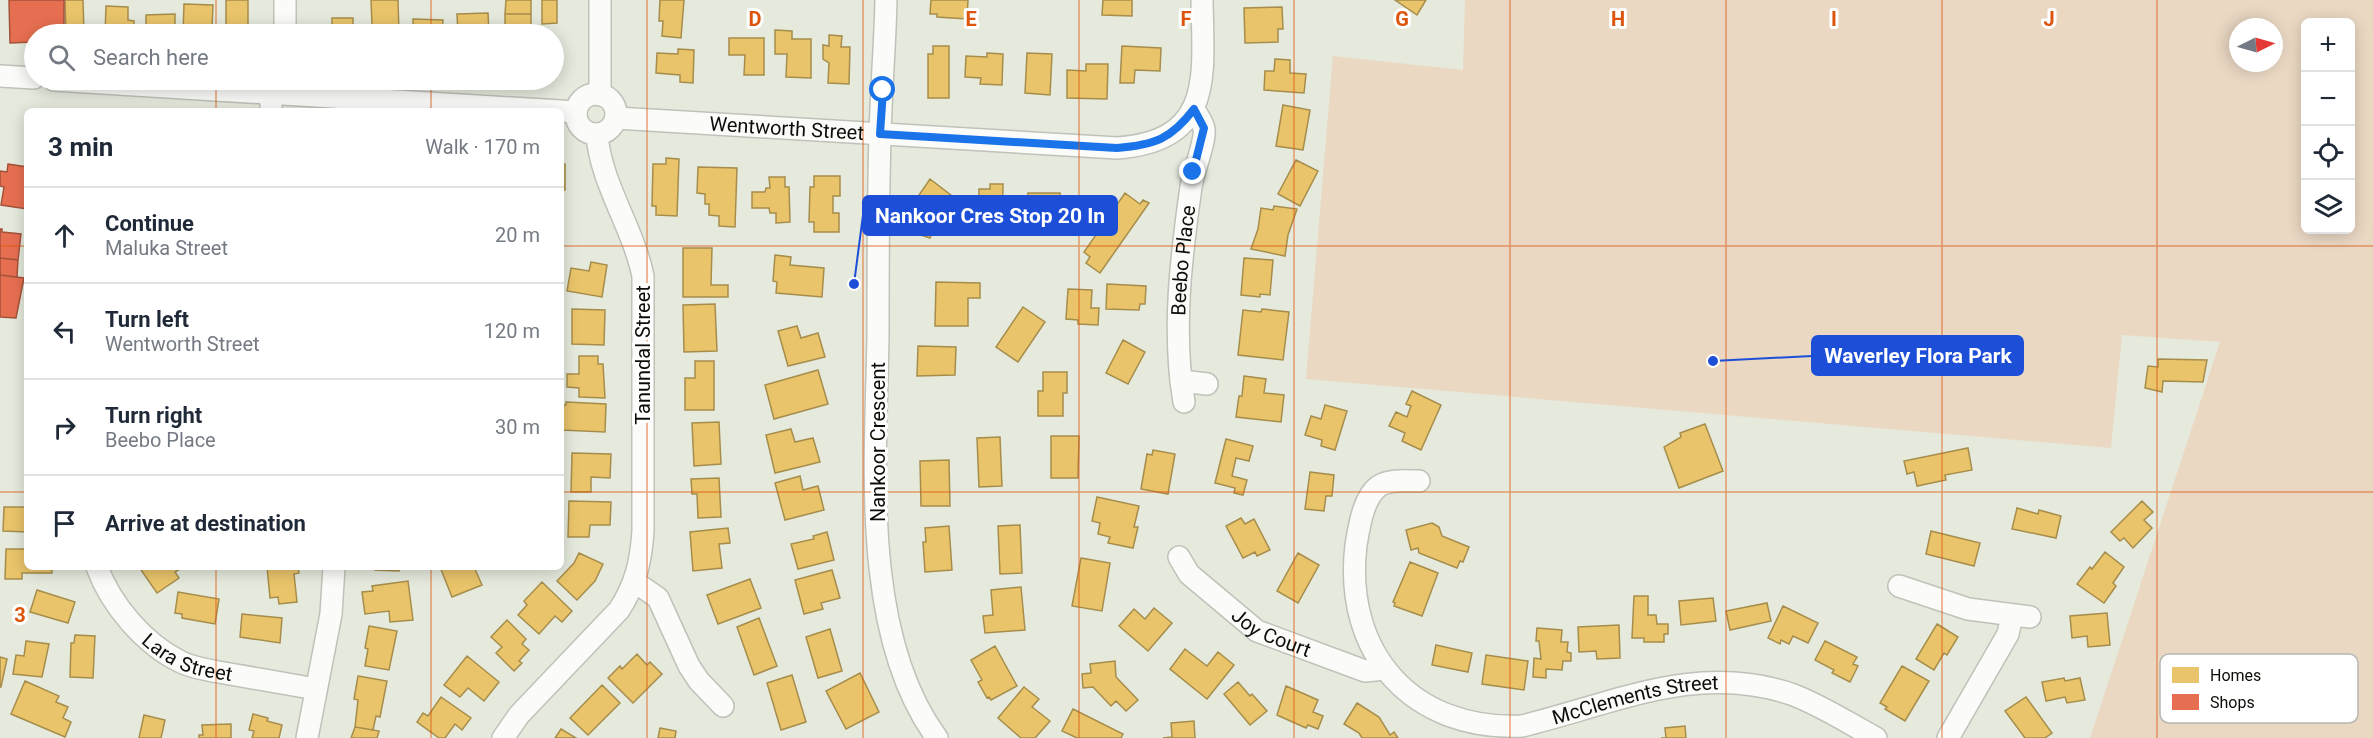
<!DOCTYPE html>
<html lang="en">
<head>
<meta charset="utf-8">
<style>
	:root { --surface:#fff; --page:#f2f2f3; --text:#1f2937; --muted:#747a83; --line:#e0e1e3 }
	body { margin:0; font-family:Roboto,sans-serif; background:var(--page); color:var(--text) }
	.controls { position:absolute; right:18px; top:18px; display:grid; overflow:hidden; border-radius:9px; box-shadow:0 3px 15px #0003 }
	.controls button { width:54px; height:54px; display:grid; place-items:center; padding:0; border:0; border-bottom:2px solid var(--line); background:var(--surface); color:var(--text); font:30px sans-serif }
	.compass { position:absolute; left:2229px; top:18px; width:54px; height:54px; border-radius:50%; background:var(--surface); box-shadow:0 3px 15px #0003; rotate:85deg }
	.stop { position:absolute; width:18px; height:18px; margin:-14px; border:4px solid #1a73e8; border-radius:50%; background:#fff }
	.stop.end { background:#1a73e8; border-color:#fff; box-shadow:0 2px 6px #0008 }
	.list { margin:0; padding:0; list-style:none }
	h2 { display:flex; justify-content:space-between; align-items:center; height:78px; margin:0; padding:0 24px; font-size:26px }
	h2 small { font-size:20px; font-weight:400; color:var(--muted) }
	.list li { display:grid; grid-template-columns:39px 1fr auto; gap:18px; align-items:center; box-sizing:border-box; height:96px; padding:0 24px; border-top:2px solid var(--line) }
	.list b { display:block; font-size:22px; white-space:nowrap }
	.list p { margin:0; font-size:20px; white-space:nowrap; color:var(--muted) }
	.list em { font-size:20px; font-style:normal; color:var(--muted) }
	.icon { flex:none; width:33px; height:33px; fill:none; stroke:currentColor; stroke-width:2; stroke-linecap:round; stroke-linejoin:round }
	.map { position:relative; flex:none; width:2373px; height:738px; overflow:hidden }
	.search { position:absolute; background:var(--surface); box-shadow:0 3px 15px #0003; left:24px; top:24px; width:540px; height:66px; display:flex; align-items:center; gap:15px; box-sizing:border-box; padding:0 21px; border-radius:33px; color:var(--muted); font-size:22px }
	.panel { position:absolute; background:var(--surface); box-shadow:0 3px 15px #0003; left:24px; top:108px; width:540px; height:462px; border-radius:9px }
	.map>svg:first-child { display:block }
</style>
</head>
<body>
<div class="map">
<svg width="2373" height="738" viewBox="0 0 2373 738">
	<rect width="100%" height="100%" fill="#e5eadd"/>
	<path fill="#ead8c3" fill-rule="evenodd" d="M1465,0H2373V738H2090L2220,342L2122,335L2111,448L1306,379L1333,56L1463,70ZM2306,22H2350V230H2306ZM2238,27H2274V63H2238Z"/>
	<path fill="#e9c46a" stroke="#a68d4c" stroke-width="1.5" d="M65,0H83L84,34H66Z
		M226,0H248V34H226Z
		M371,0H398L399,34H367V25H372Z
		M506,0H531V14H505Z
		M542,0H557V23L542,24Z
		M660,0H684L681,38L662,36L663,21H659Z
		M931,0H968L967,19L937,17V14H930Z
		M1103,0H1132V16L1102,15Z
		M1395,0H1426L1417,15Z
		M184,4L213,5L212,29H220V34H183Z
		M106,6L128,7V20L134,21V32H128V34H105Z
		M1282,7L1283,29H1278V42L1245,43L1244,8Z
		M488,13L489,34H458L457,14Z
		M175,14V34H146V15Z
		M505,14H531V27L536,28V34H505Z
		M332,18H353V34H332Z
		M413,19L443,20L442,34H413Z
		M775,30L792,31V39H811V78L786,77L787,54H775Z
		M829,35L842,36L841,47H850L849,84L828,83L829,63L823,59V45L829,46Z
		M729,38H764V75H744L745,55H729Z
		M933,46H949V98H928V54H933Z
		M1122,46L1161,48L1160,71L1135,70L1134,83H1120Z
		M678,49L694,50L693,83L680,82V75L656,73L657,53L678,54Z
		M987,53L1003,54L1002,85L980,84L981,78L965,77L966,56L987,57Z
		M1027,53L1052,54L1050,95L1025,93Z
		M1275,59L1290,60V73L1306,74L1304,93L1264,90L1265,71H1274Z
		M1086,64H1108L1107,99L1067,98V70L1086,71Z
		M1283,105L1310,110L1303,150L1276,146Z
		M666,158L679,159L677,216L656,215V206H652L653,164H666Z
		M1296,160L1318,171L1300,206L1278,194Z
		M561,164H565V190H561Z
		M698,167L737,168L735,227L719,226V216L709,215V204H705V194L697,193Z
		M814,176H840V196H833V213H839V232H814V222H809L810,187H814Z
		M769,177H785V187H789L790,222L776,223V213H770L769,208H752V192H765L766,188H770Z
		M930,179L952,196L941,210L930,238L908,231L919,195Z
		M990,184H1003L1002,230L963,229L964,198H979V189H990Z
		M1028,193H1060V208H1053V228H1015V200H1028Z
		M1125,193L1140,204L1143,200L1149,203L1100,273L1086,263L1090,257L1084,252Z
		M1274,206L1297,209L1288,235L1285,256L1251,249L1258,229L1261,208L1273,210Z
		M683,248H712L711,285H728V297H683Z
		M775,255L791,257L790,265L824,268L822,297L776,293L777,282L773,281Z
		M1244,258L1273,260L1270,295L1260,294V297L1241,295Z
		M591,262L607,265L602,297L567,291L571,268L589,271Z
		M936,282L980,283V298H968V326H935Z
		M1107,284L1146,286L1145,304H1140L1139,310L1106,309Z
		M1068,289L1092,290L1091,308H1099L1098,325L1078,324V320L1066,319Z
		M715,304L717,351L684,352L683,305Z
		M1023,307L1045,322L1018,362L996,347Z
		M572,309L605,310L604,345L572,344Z
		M1262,309L1289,312L1283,360L1238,355L1243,310L1261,312Z
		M797,326L801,338L818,333L825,357L788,366L778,331Z
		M1123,340L1145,352L1128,384L1106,373Z
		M918,346L956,347L955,375L917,376Z
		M579,356H598V364H603L605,398L579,397V388L567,387V374H579Z
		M2158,359L2207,360L2203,382L2163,381L2162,392L2145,388L2148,366L2158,367Z
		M695,361H714V410H685V378H695Z
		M818,370L828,404L774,419L765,385Z
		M1043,372H1067V393H1063V416H1038V391H1043Z
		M1244,376L1266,379L1264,393L1284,395L1281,422L1236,417L1239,396H1242Z
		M1412,391L1441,405L1421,450L1402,441L1405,433L1389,426L1396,412L1407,417L1411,406L1406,404Z
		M566,402L606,404L605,432L561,430V405H566Z
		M1325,405L1347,411L1335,450L1321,446L1322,440L1305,435L1311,416L1321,419Z
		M719,422L721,464L694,466L692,423Z
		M1705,424L1723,471L1679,488L1664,447L1681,437L1680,433Z
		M791,429L795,442L813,438L820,462L775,473L766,435Z
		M1051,436H1079L1078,478H1051Z
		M1000,437L1002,486L979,487L977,438Z
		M1226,439L1253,446L1249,461L1236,458L1232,476L1247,480L1243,495L1234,493L1235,488L1215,483Z
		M1968,448L1972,470L1945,475L1946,480L1917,486L1914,472L1907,474L1904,461Z
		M1153,450L1175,454L1168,494L1141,489L1147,454L1152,455Z
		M572,453L611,454L610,478L591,477V492H571Z
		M949,460L950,506H921L920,461Z
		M1310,472L1334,475L1332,496H1326L1324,511L1305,509Z
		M800,476L803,490L818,486L824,510L785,520L775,483Z
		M719,478L721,517L698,518L697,494H692L691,479Z
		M1097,497L1139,506L1134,527H1138L1133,548L1108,543L1110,537L1098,534L1100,523L1092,521Z
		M569,501L611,502L610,525H590L589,537H568Z
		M2142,501L2153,512L2144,520L2152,528L2133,548L2124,538L2120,541L2111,532Z
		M4,507H27V532L3,531Z
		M2017,508L2038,514L2039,510L2061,516L2056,538L2012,529Z
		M1241,518L1245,524L1254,519L1270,550L1257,556L1255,552L1243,558L1226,526Z
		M1432,523L1439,527L1442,536L1469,547L1463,562L1460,561L1457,568L1419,553L1418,548L1411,550L1406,530Z
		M1020,525L1022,573L1000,574L998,526Z
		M949,526L952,570L925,572L923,542H926L925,528Z
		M728,528L730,543L719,544L722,568L693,571L690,532Z
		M1931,531L1980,543L1974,566L1926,554Z
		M827,532L834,560L798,569L791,544L814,539L813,536Z
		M6,549H27V567H52V573H22V579H5Z
		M2105,552L2124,567L2113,583L2116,586L2104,603L2077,584L2090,567L2092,569Z
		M579,553L603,564L595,581L577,600L557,581L574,563Z
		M1298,553L1319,565L1298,603L1277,591Z
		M1081,558L1110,563L1102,611L1072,606Z
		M1410,562L1438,573L1422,616L1394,606L1395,603L1393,602Z
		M139,567H183L175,572L179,578L157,593Z
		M267,567H298L299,573L294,574L297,602L279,604L278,597L270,598Z
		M376,567H400L399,571L375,570Z
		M440,567H474L482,585L452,597Z
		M832,570L840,598L821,603L823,609L804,614L795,580Z
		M750,579L761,608L718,624L707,595Z
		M408,581L413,620L390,622L389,611L365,614L362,592L373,591L372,586Z
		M542,582L572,611L562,622L555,616L539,634L518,615L527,605L524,601Z
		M1021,587L1025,630L985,633L983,616L993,615L991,590Z
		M37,590L75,602L68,623L30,612Z
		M178,592L219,599L215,624L182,618V614L175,613Z
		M1634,596H1648V615H1656L1657,624H1668V634H1664V642H1644V638H1632Z
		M1713,598L1716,621L1681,625L1679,601Z
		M1767,603L1771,621L1730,630L1726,611Z
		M1783,606L1818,623L1808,643L1793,636L1789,644L1781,640L1780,644L1768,638Z
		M1154,608L1172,623L1148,651L1119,626L1134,609L1145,619Z
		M2107,613L2110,645L2088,647L2087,636L2072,638L2070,616Z
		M242,614L282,618L280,643L240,637Z
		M759,618L777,666L754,675L737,627Z
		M507,620L526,639L522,644L529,650L519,661L522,663L514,671L496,653L502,647L491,637Z
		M1937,624L1958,637L1947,655L1944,653L1934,670L1916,659Z
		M1619,625L1620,658L1597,659L1596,651L1579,652L1578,627Z
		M369,626L397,631L389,670L365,666L368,649L365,648Z
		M1537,628L1562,630L1561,642H1568L1567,652L1571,653V661H1563L1562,670L1546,669V678L1533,677L1534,658L1541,659L1539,641H1536Z
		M830,629L842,671L818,678L806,637Z
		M75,635L95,636L93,678L70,677L71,643H74Z
		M26,641L49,644L42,677L13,674L16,655L24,656Z
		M1825,641L1857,657L1853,664L1858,666L1850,682L1832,673L1834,670L1815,660Z
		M1436,645L1472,653L1468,672L1432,665Z
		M995,646L1017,686L991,700L989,697L987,698L978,682L982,680L971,660Z
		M1185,649L1207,666L1218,652L1234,665L1207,699L1170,669Z
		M637,654L647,665L650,662L662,674L633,703L608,678L620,666L622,669Z
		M1486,655L1528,661L1524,690L1482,684Z
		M467,656L499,682L484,701L468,688L460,697L444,685Z
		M0,657L7,659L1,687H0Z
		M1115,661L1116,677L1138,700L1126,711L1116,701L1111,706L1093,687L1083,688L1082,674L1091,673L1090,664Z
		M1902,666L1929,681L1905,721L1885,709L1887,707L1880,703Z
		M860,673L879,712L846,729L826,691Z
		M792,675L806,722L781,730L767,683Z
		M358,676L387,681L380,717L376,716L373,730L355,727L358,700L354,699Z
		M2064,678L2065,681L2080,678L2085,700L2067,703L2065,697L2046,701L2042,682Z
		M25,681L59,696L56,702L68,707L63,718L71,722L65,737L11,714Z
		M1238,682L1250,696L1252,694L1267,711L1250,725L1224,694Z
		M602,685L620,703L588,735L570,718Z
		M1286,686L1318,700L1313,712L1323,716L1318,729L1308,725L1306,728L1277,715Z
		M1024,687L1039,699L1032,707L1050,721L1035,738H1021L998,718Z
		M441,697L471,718L462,730L455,724L445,738H439L417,722L423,713L428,716Z
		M2026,697L2052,733L2045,738H2025L2005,711Z
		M1357,703L1379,717L1390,735L1394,732L1398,738H1362L1359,733L1344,724Z
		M1073,709L1123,734L1121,738H1077L1062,731Z
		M253,714L268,718L267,721L282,725L279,738H252L254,731L249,730Z
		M144,715L165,720L161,738H139Z
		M1194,721L1195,738H1163L1172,737L1171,723Z
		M231,724V738H199V735H203L202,725Z
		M1685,726L1686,738H1661H1666L1665,728Z
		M355,727L379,731L377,738H351Z
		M660,728L676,731L675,738H658Z
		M561,729L576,738H555Z"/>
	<path fill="#e76f51" stroke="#a5523a" stroke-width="1.5" d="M9,0H64V34H34V42L10,43Z
		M8,164L27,167V209L1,205L4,187L0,186V171L7,172Z
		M0,229H2V232L21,234L18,260L0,258Z
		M0,258L18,260L17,277L0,275Z
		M0,275L24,278L16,318L0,317Z"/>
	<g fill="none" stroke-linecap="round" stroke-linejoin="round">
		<defs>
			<g id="street">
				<path d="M285,0V34"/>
				<path d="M600,0V95"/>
				<path d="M886,0C885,45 881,91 880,136C878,203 878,269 878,336C876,459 860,634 937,738"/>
				<path d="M0,76L34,78"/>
				<path d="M54,80L576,112"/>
				<path d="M271,92V111"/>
				<circle cx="596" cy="114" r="20"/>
				<path id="s1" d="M616,118L1117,148C1215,141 1203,75 1202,0"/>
				<path d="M1181,381L1207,384"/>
				<path id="s2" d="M1184,402C1172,332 1181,257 1191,187C1193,172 1206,141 1204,129C1203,122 1197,115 1194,109"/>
				<path id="s3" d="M1419,481C1406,481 1390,479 1379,486C1363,497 1359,528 1356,545C1343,654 1413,731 1522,726C1613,704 1697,662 1791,694C1821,705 1848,723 1876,738"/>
				<path id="s4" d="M1179,557L1189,574L1257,631L1365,671L1384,669"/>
				<path id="s5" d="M97,567C111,605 144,644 181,662C195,669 214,671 230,674C258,679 287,684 316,689"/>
				<path d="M635,582L658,598L689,666L699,681L723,706"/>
				<path d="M1899,586L1968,609L2030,617"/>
				<path d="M307,738L331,614L334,567"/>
				<path d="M503,738L519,715L619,610C636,584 641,561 643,531V276C633,227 600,182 597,134"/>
				<path d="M1948,738L2008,634L2012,616"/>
			</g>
		</defs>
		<use href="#street" stroke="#bec2b8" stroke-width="24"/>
		<use href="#street" stroke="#fbfcfa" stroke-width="21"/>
	</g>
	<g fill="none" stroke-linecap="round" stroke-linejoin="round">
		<path stroke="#1a73e8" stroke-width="8" d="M883,90L880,134L1117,148C1155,145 1171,139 1194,109L1204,128L1193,172"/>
	</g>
	<path fill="none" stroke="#dd550c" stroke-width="1.5" stroke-opacity="0.55" d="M216,0V34M431,0V34M647,0V738M863,0V738M1079,0V738M1294,0V738M1510,0V738M1726,0V738M1942,0V738M2157,0V738M216,80V111M431,80V111M0,246H27M561,246H2373M0,492H27M561,492H2373M216,567V738M431,567V738"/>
	<g text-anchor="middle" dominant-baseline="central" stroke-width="6" stroke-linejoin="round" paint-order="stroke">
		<g font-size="20" fill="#0b0e06" stroke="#fff">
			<text stroke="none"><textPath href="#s1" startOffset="171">Wentworth Street</textPath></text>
			<text stroke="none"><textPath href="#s2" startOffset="142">Beebo Place</textPath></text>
			<text transform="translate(643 355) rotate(-90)">Tanundal Street</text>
			<text transform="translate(878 442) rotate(-90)">Nankoor Crescent</text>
			<text stroke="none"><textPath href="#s4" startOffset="122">Joy Court</textPath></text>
			<text stroke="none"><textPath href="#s5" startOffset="134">Lara Street</textPath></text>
			<text stroke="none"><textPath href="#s3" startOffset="507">McClements Street</textPath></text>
		</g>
	</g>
	<rect x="2160" y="654" width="198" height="69" rx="9" fill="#fff" stroke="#b6b7b4" stroke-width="1.5"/>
	<rect x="2172" y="667" width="27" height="16" fill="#e9c46a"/>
	<rect x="2172" y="694" width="27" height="16" fill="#e76f51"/>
	<g font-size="16" fill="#0b0e06">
		<text x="2210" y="681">Homes</text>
		<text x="2210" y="708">Shops</text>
	</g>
	<g font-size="20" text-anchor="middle" font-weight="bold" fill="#dd550c" stroke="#fff" stroke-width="6" stroke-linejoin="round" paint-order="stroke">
		<text x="755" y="26">D</text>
		<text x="971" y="26">E</text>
		<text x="1186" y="26">F</text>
		<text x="1402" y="26">G</text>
		<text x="1618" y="26">H</text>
		<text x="1834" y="26">I</text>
		<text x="2049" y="26">J</text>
		<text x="20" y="622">3</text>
	</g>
	<path fill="none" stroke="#1d4ed8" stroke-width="2" d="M854 284L863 215M1713 361L1812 356"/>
	<g fill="#1d4ed8" stroke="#fff" stroke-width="2">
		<circle cx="854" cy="284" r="6"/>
		<circle cx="1713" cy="361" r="6"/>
	</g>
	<g fill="#1d4ed8" stroke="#1d4ed8" stroke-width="2">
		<rect x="863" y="196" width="254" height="39" rx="6"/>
		<rect x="1812" y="336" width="211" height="39" rx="6"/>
	</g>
	<g font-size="21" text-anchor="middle" font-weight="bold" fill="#fff">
		<text x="990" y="223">Nankoor Cres Stop 20 In</text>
		<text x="1918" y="363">Waverley Flora Park</text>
	</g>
</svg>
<div class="controls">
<button>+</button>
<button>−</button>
<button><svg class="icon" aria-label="locate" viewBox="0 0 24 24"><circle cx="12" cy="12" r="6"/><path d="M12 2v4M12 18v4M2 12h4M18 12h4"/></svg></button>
<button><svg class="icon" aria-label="layers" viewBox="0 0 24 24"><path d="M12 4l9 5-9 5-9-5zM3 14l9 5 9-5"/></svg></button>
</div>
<svg class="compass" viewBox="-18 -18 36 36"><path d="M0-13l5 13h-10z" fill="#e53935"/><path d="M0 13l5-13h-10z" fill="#747a83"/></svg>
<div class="stop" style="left:883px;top:90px"></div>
<div class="stop end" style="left:1193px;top:172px"></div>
<div class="search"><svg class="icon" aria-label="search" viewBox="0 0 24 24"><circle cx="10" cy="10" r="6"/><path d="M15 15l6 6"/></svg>Search here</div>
<section class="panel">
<h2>3 min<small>Walk · 170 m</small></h2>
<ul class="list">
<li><svg class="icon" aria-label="ahead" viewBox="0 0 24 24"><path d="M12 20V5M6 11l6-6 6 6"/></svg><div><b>Continue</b><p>Maluka Street</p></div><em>20 m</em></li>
<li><svg class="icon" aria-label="left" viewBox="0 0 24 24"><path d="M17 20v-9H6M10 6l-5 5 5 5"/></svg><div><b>Turn left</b><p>Wentworth Street</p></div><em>120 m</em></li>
<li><svg class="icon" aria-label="right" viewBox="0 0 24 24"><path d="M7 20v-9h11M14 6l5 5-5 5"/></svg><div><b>Turn right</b><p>Beebo Place</p></div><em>30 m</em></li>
<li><svg class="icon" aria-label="arrive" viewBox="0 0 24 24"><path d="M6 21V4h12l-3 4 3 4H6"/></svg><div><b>Arrive at destination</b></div></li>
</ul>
</section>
</div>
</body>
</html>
